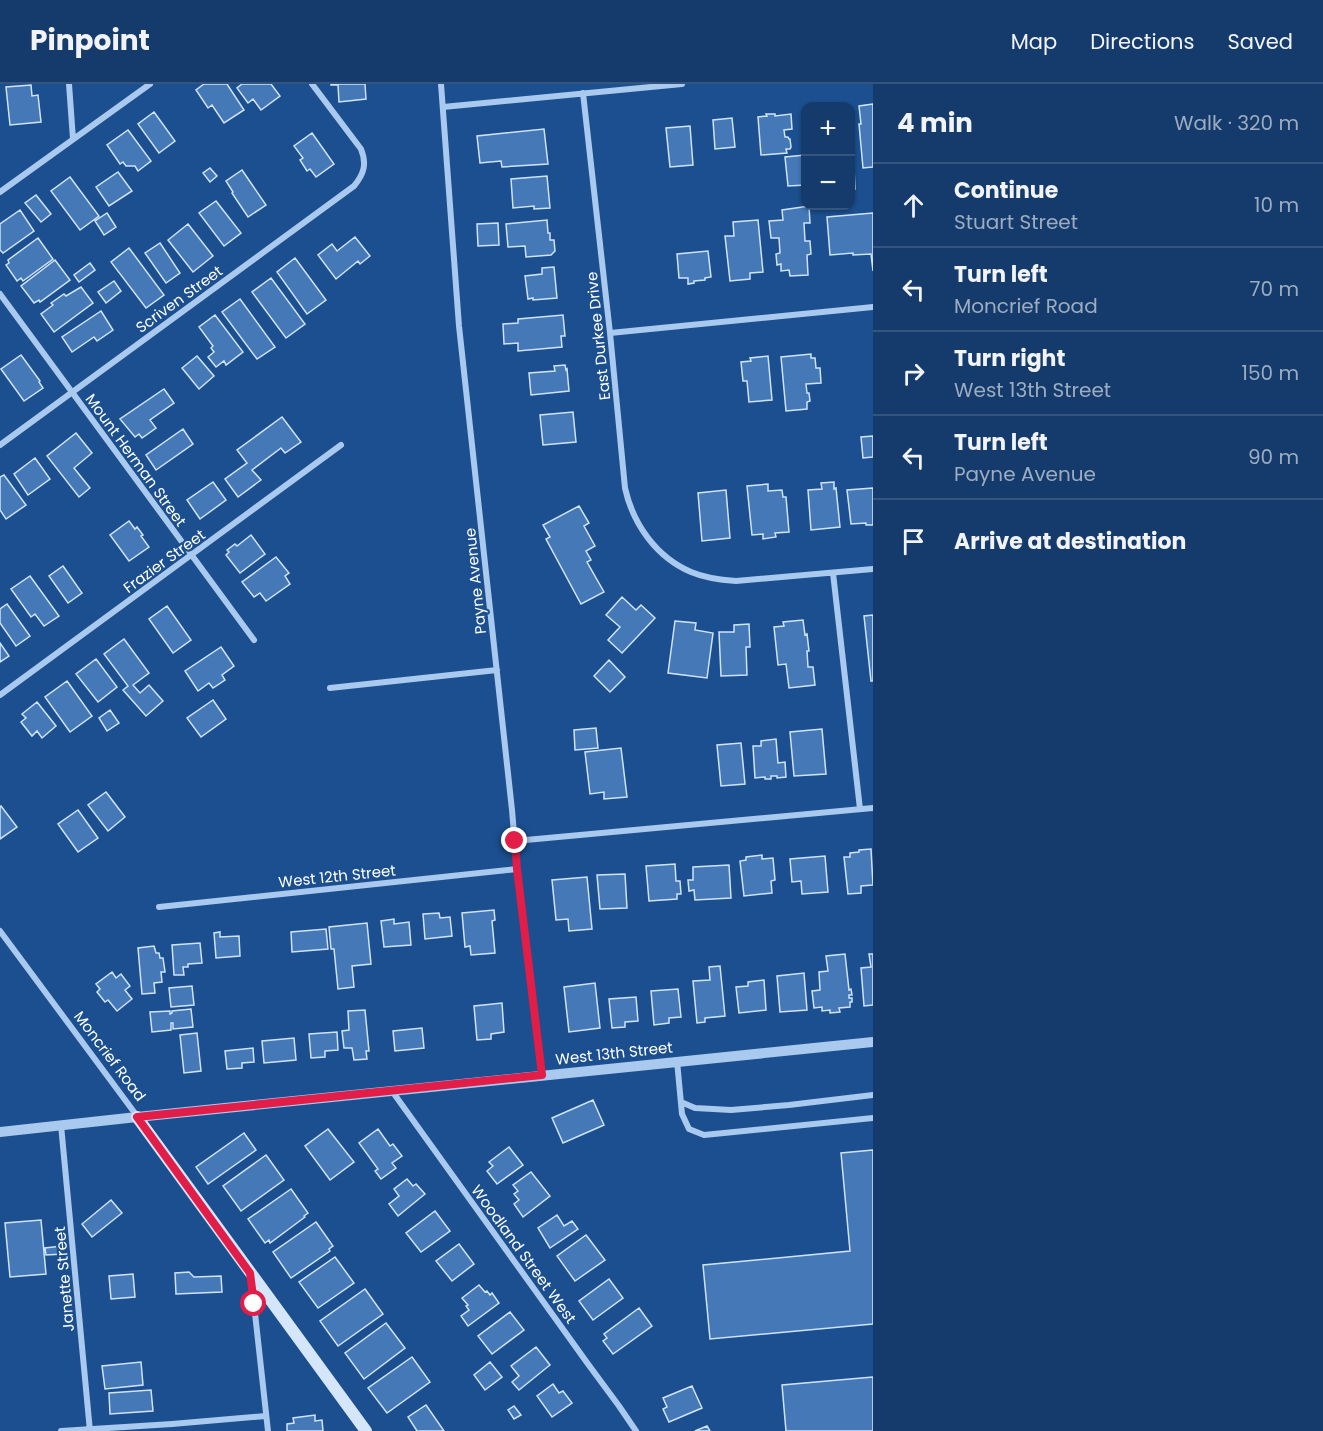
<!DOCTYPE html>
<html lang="en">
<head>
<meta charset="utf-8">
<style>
	:root { --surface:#143b6b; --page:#214673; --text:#f1f3f6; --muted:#9dadc1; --line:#33557e }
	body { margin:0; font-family:Poppins,sans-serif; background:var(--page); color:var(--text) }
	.controls { position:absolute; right:18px; top:18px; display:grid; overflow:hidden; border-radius:12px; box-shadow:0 2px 4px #0004 }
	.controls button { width:54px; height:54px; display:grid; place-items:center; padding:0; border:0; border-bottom:2px solid var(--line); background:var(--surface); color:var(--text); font:30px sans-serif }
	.stop { position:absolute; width:18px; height:18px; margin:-14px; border:4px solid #e11d48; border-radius:50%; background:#fff }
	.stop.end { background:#e11d48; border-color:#fff; box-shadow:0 2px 6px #0008 }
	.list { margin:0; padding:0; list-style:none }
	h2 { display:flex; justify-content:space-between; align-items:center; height:78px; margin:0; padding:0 24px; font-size:26px }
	h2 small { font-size:20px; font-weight:400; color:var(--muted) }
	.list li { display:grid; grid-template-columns:39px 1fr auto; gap:18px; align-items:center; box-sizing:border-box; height:84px; padding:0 24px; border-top:2px solid var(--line) }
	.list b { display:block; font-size:22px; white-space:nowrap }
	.list p { margin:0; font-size:20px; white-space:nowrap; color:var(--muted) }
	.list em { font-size:20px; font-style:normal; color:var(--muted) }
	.icon { flex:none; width:33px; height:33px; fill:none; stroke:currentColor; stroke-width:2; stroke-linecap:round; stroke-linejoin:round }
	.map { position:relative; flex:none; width:873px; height:1347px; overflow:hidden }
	header { display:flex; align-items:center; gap:36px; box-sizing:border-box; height:84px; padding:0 30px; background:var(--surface); border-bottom:2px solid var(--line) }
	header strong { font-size:28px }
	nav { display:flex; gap:33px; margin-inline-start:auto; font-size:21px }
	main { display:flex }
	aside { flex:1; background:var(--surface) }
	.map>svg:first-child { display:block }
</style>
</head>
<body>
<header>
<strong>Pinpoint</strong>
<nav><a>Map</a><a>Directions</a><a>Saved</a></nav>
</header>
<main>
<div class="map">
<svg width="873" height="1347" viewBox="0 0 873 1347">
	<rect width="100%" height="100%" fill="#1b4f8f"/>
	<path fill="#4478b7" stroke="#cfe3fa" stroke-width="1.5" d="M204,0H227L244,26L224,39L212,21L208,24L196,6Z
		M242,0H271L280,12L261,26L253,15L248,19L237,4Z
		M331,0H365L366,15L339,18L338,1H331Z
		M31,1L32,12L38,11L41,38L10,41L6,3Z
		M873,20V83L863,84L859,40H861L859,22Z
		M154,28L175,57L159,69L138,40Z
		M766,30H775V32L791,30L792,45L784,46L785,53H788L789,55H790L791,63L790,65H786L787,69L761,71L758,33L767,32Z
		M732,34L735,63L715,65L713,36Z
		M690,42L693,81L670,83L666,44Z
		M544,45L548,80L502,83L501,77L480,79L477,52Z
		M128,46L151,77L138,87L135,82H126L123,78L120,80L107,61Z
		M312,49L334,80L316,93L310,85L307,87L300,76L303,74L294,62Z
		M805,71L806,101L788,102L785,73Z
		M210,84L217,92L210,98L203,89Z
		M850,84H854L855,105H850Z
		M242,86L266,121L248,133L232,109L233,108L226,97Z
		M118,88L132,107L109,122L96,103Z
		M547,92L550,124L534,125V122L513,124L511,95Z
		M70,93L99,132L80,146L51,107Z
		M36,111L51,130L41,138L25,119Z
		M216,117L241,149L224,162L199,129Z
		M809,122L810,139H804L805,157H810L811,170L807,171L808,191L790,192L789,186L781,187V180L777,181L776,170L780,169L779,154H771L769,137L783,136L782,126Z
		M20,126L34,147L3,169L0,166V140Z
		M107,129L116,143L104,151L95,137Z
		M873,129V187L871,170L853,171V169L830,171L827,133Z
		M547,136L548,149H550V156H554L555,167L551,171L526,173L525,162L508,163L506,140Z
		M758,136L763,188L750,189V195L730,197L725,152H734L733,138Z
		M498,139L499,161L478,162L477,140Z
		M188,140L213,172L193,188L168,156Z
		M355,153L370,172L360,180L358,177L336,195L318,171L332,160L337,167Z
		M38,154L53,175L23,197L21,194L17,197L6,181L9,179L8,176Z
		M160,159L180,189L166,199L145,169Z
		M129,164L164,211L146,224L111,178Z
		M708,167L711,193L705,194V196L694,197V199L688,200V194H679L677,170Z
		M295,174L326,216L307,230L277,188Z
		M55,176L70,196L40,218L39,216L34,219L21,202Z
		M90,179L95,186L79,198L74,191Z
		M554,183L557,214L533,216V214L528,215L525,192L542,190V184Z
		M271,194L305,240L286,254L252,208Z
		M114,197L121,207L106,219L98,208Z
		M81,203L93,219L54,248L41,230L53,221L51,219L64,210L66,212Z
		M240,215L275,263L257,275L222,228Z
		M101,227L113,246L97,257L94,253L72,268L62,253Z
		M215,231L243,268L226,281L224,277L216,283L208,273L214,268L211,264L213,262L199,243Z
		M563,231L565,252H561L562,263L518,267V259L504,260L503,240L518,239V235Z
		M811,270V274H815L816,284H820L821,299L806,300L807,309H809L810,317L807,318V325L786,327L781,273Z
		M21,271L40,297L39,298L43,304L24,317L1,285Z
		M197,272L214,292L199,305L182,284Z
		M768,272L772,316L749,318L747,297H743L741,278L751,277L750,274Z
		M565,281L566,286L567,285L569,307L531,311L529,289L555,287L554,282Z
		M164,305L174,319L150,336L156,344L142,354L139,350L135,353L120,335Z
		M573,328L576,358L543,361L540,331Z
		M282,333L301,358L285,369L281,364L252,386L261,396L238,413L225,395L247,379L237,366Z
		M183,345L193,360L156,386L146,371Z
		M76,349L92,369L74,384L90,404L79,413L47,372Z
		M873,352V373L863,374L861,353Z
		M35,374L50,395L28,411L14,390Z
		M4,391L26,421L6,435L0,426V393Z
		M213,398L226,416L200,435L187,416Z
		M834,398V405L836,404L840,443L811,446L808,406L822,405L821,399Z
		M768,400V407L782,406L783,413H786L789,448L775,449L776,453L763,455V450L752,451L747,402Z
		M873,404V441H866V439L851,440L847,406Z
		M726,406L730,454L702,457L698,409Z
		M579,422L589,439L584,442L595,462L586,467L591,476L587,478L604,508L581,520L546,455L550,453L543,441Z
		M129,437L135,445L137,443L143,451L141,452L149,463L129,477L110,451Z
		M251,451L265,470L240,489L226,471L229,468L227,466L235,460L237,462Z
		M276,473L289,489L285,492L290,500L266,517L260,509L254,513L242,498Z
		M63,482L82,509L68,519L49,492Z
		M30,492L59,532L44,542L35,530L31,533L11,505Z
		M622,513L636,526L641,521L655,534L622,569L608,556L620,543L606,531Z
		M7,520L30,552L16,562L0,539V525Z
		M167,522L191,556L173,569L149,535Z
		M873,531V597H871L864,532Z
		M803,536L805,551L807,550L809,567H807L808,583H813L815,601L789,604L786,580L778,581L774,543L784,542L783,538Z
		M675,537L696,539L695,546L713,549L707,594L668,589Z
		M749,540L750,563H746L747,591L721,592L719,548H734V541Z
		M124,555L149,589L133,601L140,609L149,601L163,617L146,632L123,606L128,602L104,570Z
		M0,559L9,572L0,578Z
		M221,563L234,582L222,591L225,596L213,604L209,599L198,607L185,587Z
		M96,575L117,603L98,618L76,590Z
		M609,576L625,593L610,608L594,592Z
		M67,597L92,632L70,648L45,613Z
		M213,616L226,635L201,653L187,634Z
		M37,618L56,642L42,654L37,647L32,652L21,638L26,634L22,630Z
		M110,626L119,639L107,647L99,634Z
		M596,644L598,664L575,666L574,646Z
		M822,645L826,690L794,692L790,648Z
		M776,655L778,679L785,678L786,693L777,694V692H771V695H765V693L755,694L753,662H761V657Z
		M741,659L745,700L721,702L717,661Z
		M621,664L627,713L604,715V708L590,710L585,668Z
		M106,708L125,733L108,747L88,721Z
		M1,722L17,743L0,755V723Z
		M78,726L98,754L78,768L58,740Z
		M871,765L873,801L861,802V809L848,810L844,773H850V769L859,768V766Z
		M762,771V775L773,774L775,796L771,797L772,809L744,812L740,777L746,776V773Z
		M825,772L828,808L802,810L801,797L792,798L790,775Z
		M675,780L676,797H680L681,810H677V815L649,817L646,782Z
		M729,781L731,814L695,816L694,806L689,807L688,796H693V783Z
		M625,790L627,824L600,825L597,791Z
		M587,793L592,845L569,847L568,835L556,836L552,796Z
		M494,826L495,836L492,837L495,869L471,871L470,862L465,863L462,829Z
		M439,829L440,834L450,833L452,852L425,855L423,830Z
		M394,835V840L409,838L411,861L384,863L381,837Z
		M367,839L371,880L352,882L354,903L338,905L334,865H331L329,843Z
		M326,845L328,865L292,868L291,848Z
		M220,848V853L239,852L240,872L216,874L214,849Z
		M200,859L202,879L188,880V883H183L184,891H174L172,861Z
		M154,862L156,869H159L160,874H163L165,888H161L162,898L154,899L155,909L142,910L138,864Z
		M845,870L849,906L851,905L852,911H849V914H852V918H850V923L839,924L840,928L830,929V926L822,927V923L814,924L812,907L820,906L819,888L828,887L826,872Z
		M869,870H873V921L864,922L861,884L871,883Z
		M720,882L725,932L705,934V938L697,939L693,897L710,896L709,883Z
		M112,888L116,894L121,890L130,902L125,906L132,915L117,927L108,916L105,918L97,908L100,905L96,900Z
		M804,889L807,926L780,928L777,892Z
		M764,896L766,926L739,929L736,903L748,902V898Z
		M595,899L600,944L569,948L564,903Z
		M192,902L194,921L171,923L169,904Z
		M678,905L681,933L669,934V939L654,941L651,907Z
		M636,913L638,937L625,938V943L612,944L609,915Z
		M502,919L504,948L491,950V955L477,956L474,922Z
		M191,925L193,943L173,945V939H171V946L152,948L150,928L170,927V930L172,929V927Z
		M365,926L369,967H366L367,975L354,976L352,964H344L342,947L349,946L348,927Z
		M422,944L424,964L395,967L393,947Z
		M337,948L338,966L325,967V973L311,974L309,950Z
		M197,949L201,987L184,989L180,951Z
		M294,954L296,976L264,979L262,957Z
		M253,964L254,978L242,979V984L227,985L225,967Z
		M593,1016L604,1041L563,1059L552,1034Z
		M328,1045L354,1078L330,1096L305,1062Z
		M378,1045L390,1062L393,1060L402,1072L392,1079L396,1084L381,1095L375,1087L378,1085L359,1059Z
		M244,1049L256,1066L208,1100L196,1083Z
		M509,1063L523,1081L497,1100L487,1087L493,1082L489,1078Z
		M873,1066V1240L710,1255L703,1181L850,1167L841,1069Z
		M266,1071L284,1096L241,1127L223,1102Z
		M531,1088L550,1112L523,1133L514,1120L519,1116L514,1110L518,1107L513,1101Z
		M407,1095L413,1102L416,1100L425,1110L398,1132L389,1120L399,1112L394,1105Z
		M291,1105L308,1129L304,1132L305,1133L270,1159L269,1156L265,1159L248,1135Z
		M111,1116L122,1129L92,1153L82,1140Z
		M435,1127L450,1147L421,1168L406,1149Z
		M557,1131L564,1142L572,1137L578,1145L550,1164L538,1144Z
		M41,1136L46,1190L10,1193L5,1139Z
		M316,1138L333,1162L329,1165L330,1167L291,1194L273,1168Z
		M586,1151L605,1176L575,1197L557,1172Z
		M459,1160L474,1180L452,1197L436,1177Z
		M62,1162L63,1170L46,1171L45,1164Z
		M335,1173L354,1199L318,1224L299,1198Z
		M189,1188L194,1193L221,1192L222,1208L176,1210L175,1189Z
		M133,1190L135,1213L111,1215L109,1192Z
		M609,1195L623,1214L593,1236L579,1217Z
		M479,1201L485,1208L487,1207L490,1211L492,1209L499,1219L468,1242L461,1232L469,1226L466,1222L468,1221L462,1214Z
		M365,1205L383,1230L338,1262L320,1237Z
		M639,1224L652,1242L613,1270L603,1257L607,1254L604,1250Z
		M510,1228L524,1246L492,1270L478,1252Z
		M386,1239L405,1264L364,1295L345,1269Z
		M536,1263L550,1281L519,1306L512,1298L519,1292L511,1282Z
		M412,1273L430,1298L387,1329L368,1304Z
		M141,1278L143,1301L105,1305L102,1282Z
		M490,1278L502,1293L485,1306L474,1291Z
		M873,1293V1347H786L782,1301Z
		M553,1300L559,1309L563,1307L572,1319L552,1333L537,1312Z
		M692,1302L702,1324L669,1338L663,1325L667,1323L663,1314Z
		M151,1306L153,1327L110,1330L109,1309Z
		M426,1321L444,1347H417L408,1333Z
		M514,1322L521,1331L514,1335L508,1326Z
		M315,1331V1337L322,1336L323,1347H287V1340L294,1339L293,1334Z
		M707,1342L710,1347H695Z"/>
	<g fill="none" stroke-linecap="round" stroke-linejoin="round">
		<path stroke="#a9c9ee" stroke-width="6" d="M69,0L73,55
			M441,0L459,242L512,726L517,785L542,991
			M583,9L610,249L625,404C633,440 656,473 691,488C705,494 721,496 736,497L873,485
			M443,23L682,0
			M0,108L150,0
			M0,210L254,556
			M610,249L873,223
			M0,361L354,102C364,90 367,80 361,65L312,0
			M833,489L860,725
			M330,604L497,586
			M0,611L341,361
			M515,757L873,724
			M159,823L517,785
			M0,847L137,1032
			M677,977L682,1030L689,1045L704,1051L873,1034
			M392,1007L588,1280L619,1322L636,1347
			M681,1018L695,1024L731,1026L789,1021L873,1011
			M61,1041L90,1347
			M251,1193L268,1347
			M61,1347L172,1340L266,1332"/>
		<path stroke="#a9c9ee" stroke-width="10" d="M0,1048L137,1033L873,958"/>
		<path stroke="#d6e6fa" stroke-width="12" d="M137,1033L366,1347"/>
	</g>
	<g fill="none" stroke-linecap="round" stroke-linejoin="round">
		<path stroke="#e11d48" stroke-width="8" d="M254,1220L250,1189L137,1033L542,991L517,785L515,757"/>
	</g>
	<g text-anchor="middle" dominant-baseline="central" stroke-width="4.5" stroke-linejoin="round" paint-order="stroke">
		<g font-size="15" fill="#fff" stroke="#1b4f8f">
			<text transform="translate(179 215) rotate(-36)">Scriven Street</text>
			<text transform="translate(598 252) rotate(-96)">East Durkee Drive</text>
			<text transform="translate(136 376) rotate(54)">Mount Herman Street</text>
			<text transform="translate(164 477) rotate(-36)">Frazier Street</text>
			<text transform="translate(475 497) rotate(-96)">Payne Avenue</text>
			<text transform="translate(337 792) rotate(-6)">West 12th Street</text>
			<text transform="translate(614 969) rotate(-6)">West 13th Street</text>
			<text transform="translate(110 972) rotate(53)">Moncrief Road</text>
			<text transform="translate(524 1170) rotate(54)">Woodland Street West</text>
			<text transform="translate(64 1195) rotate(-95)">Janette Street</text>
		</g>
	</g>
</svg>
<div class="controls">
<button>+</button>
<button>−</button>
</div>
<div class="stop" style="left:254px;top:1220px"></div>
<div class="stop end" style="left:515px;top:757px"></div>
</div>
<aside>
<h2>4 min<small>Walk · 320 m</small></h2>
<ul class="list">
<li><svg class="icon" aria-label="ahead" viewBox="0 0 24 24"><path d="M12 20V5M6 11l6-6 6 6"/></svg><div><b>Continue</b><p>Stuart Street</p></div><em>10 m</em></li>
<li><svg class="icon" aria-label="left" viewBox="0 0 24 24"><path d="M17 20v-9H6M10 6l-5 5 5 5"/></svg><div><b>Turn left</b><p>Moncrief Road</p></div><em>70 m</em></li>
<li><svg class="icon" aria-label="right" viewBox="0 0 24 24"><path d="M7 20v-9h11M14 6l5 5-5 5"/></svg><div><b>Turn right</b><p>West 13th Street</p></div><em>150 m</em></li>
<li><svg class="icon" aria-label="left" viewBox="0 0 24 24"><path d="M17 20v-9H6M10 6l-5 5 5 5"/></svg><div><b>Turn left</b><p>Payne Avenue</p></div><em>90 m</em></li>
<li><svg class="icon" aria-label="arrive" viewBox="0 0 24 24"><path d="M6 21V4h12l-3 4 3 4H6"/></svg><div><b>Arrive at destination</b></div></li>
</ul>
</aside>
</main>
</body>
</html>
